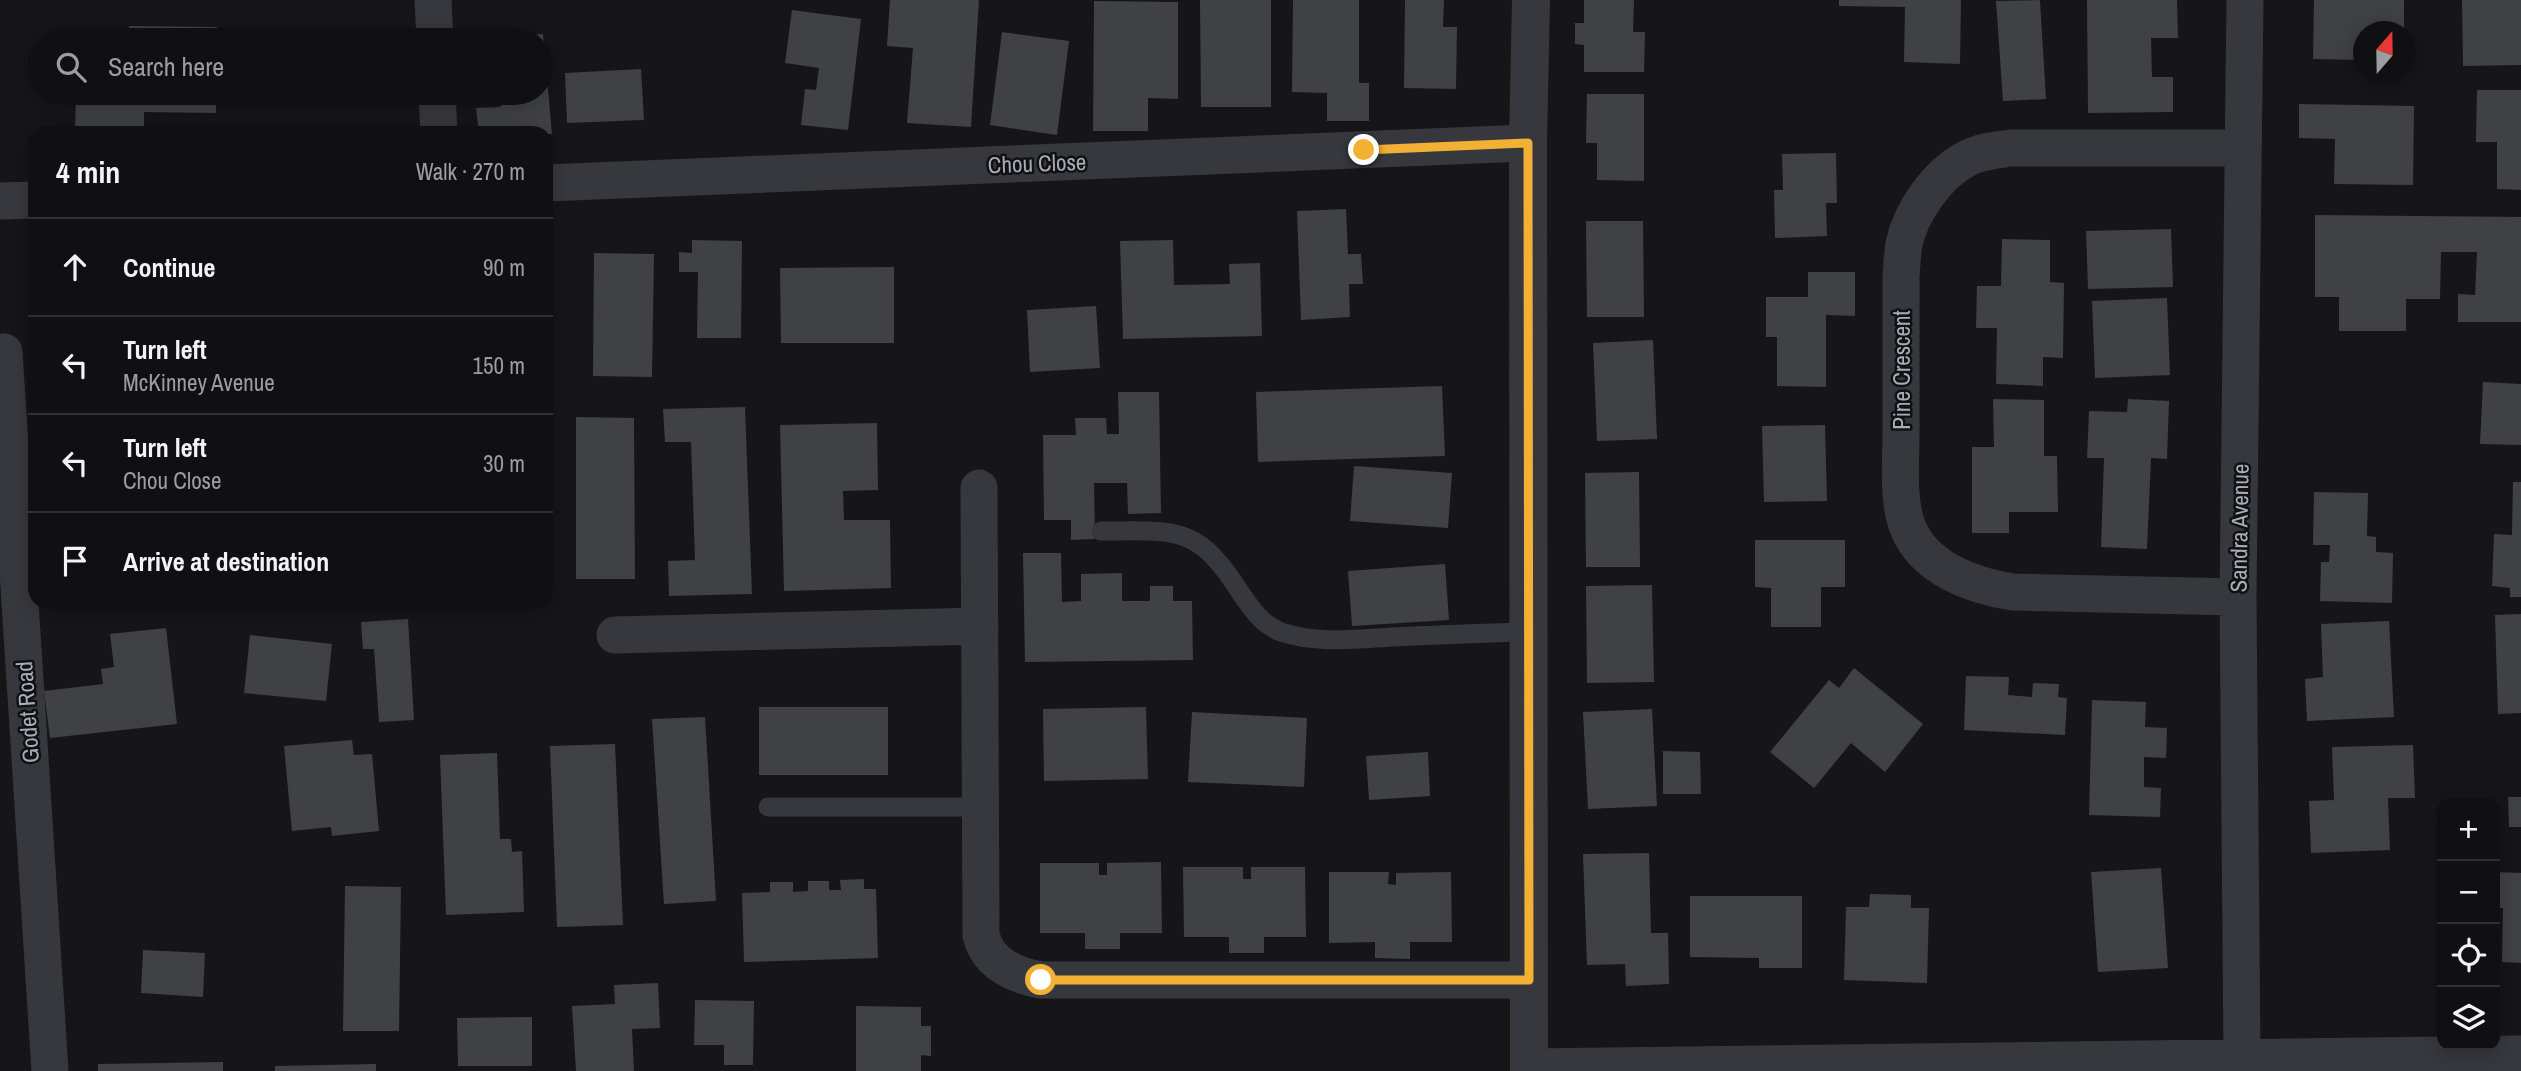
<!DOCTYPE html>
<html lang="en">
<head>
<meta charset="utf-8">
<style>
	:root { --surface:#101012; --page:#19191b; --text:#f1f3f6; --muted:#9c9d9f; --line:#303032 }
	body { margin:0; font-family:"Archivo Narrow",sans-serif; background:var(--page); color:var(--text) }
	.controls { position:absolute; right:21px; bottom:21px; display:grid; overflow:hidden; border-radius:14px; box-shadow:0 4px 18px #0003 }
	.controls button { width:63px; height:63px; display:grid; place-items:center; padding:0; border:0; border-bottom:2px solid var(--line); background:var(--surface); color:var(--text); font:35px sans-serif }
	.compass { position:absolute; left:2353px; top:21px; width:63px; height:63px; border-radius:50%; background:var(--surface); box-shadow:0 4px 18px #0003; rotate:20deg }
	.stop { position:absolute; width:21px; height:21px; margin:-16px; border:5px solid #f2b134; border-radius:50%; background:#fff }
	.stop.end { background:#f2b134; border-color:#fff; box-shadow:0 2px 7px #0008 }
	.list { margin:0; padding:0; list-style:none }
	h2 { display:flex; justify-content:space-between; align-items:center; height:91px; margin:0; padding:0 28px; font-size:30px }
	h2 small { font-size:23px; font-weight:400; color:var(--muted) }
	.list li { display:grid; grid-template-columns:46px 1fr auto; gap:21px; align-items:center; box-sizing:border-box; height:98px; padding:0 28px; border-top:2px solid var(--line) }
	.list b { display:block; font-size:26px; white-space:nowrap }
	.list p { margin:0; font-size:23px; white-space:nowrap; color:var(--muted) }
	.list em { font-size:23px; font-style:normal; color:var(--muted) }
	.icon { flex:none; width:38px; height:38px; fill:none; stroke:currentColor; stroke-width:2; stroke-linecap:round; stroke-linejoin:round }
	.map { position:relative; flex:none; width:2521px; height:1071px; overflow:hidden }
	.search { position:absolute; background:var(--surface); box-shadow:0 4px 18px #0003; left:28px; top:28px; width:525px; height:77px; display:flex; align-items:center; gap:18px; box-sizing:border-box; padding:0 24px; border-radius:38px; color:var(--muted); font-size:26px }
	.panel { position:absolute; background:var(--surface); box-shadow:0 4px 18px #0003; left:28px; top:126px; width:525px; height:483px; border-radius:21px }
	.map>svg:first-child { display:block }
</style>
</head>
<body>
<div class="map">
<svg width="2521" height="1071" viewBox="0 0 2521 1071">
	<rect width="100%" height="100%" fill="#161618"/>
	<path fill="#404145" d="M890,0H979L971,127L907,123L913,48L887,46Z
		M1200,0H1271V107H1201Z
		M1293,0H1359V83H1369V121H1327V93L1292,92Z
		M1405,0H1444L1443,27H1457L1456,89L1404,88Z
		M1584,0H1634L1633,32H1645L1644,72H1584V45L1575,44V23H1584Z
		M1839,0H1961L1960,64L1904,62L1905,7L1839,6Z
		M2040,0L2046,99L2003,101L1996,1Z
		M2087,0H2177L2178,38H2151L2152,77H2173V112L2088,113Z
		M2314,0H2404V32H2364V60L2313,59Z
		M2462,0H2521V65L2463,66Z
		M1094,1L1178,2V99L1148,98V131H1093Z
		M792,10L861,19L848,130L801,125L805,89L816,90L819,68L785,63Z
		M129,26L217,27V40H129Z
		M1002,32L1069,41L1057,135L990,125Z
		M543,34L552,134L479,133L476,108L501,107L500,93H541V40H496V38Z
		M641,69L644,120L567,123L565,73Z
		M2477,90H2521V190L2497,189V142H2476Z
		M76,93H216V113L144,112V133H75Z
		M1587,94H1644V181L1597,180V143H1586Z
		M2299,104L2414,106L2413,185L2334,184L2335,139L2299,138Z
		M1836,153L1837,203H1826L1827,236L1775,238L1774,190H1783L1782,154Z
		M1346,209L1348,254H1361L1363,284H1349L1350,317L1301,320L1297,211Z
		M2315,215L2521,217V322H2458V294L2475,295L2477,252H2441L2440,299H2406V331H2339V297H2315Z
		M1586,221H1643L1644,317H1587Z
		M2171,229L2173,287L2088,289L2086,231Z
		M2002,239L2050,240V282L2064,283L2063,358L2043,357V386L1996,384L1997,328H1976L1977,286H2001Z
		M692,240L742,241L741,338H697L698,272H679V252L692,253Z
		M1173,240L1174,285L1230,284L1229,264L1260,263L1262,336L1123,339L1120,241Z
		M594,253L654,254L652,377L593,376Z
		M894,267V343H781L780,268Z
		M1808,272H1855V316L1826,315V387L1777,386V337H1766V297H1808Z
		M2167,298L2170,375L2095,378L2092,301Z
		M1096,306L1100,368L1030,372L1027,310Z
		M1653,340L1657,439L1597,441L1593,343Z
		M2483,382L2521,384V445L2480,444Z
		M1442,386L1445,456L1258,462L1256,392Z
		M1118,392H1159L1161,513L1128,514L1127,483H1094L1095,539L1071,540V520H1044L1043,435H1076L1075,418H1106L1107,434H1119Z
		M1993,399L2044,400V456H2057L2058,512H2009V533H1972V447H1994Z
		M2128,399L2169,401L2167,459L2151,458L2147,549L2101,547L2104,458H2087L2089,411L2127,412Z
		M745,407L752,594L669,596L668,561L695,560L691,442H665L663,409Z
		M576,417L634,418L635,579H576Z
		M877,423L878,490L843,491L844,520H890L891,588L784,591L780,425Z
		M1825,425L1827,501L1764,502L1762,426Z
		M1354,466L1452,473L1448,528L1350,521Z
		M1639,472L1640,567H1586L1585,473Z
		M2513,482H2521V597H2510V588L2492,586L2494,534L2512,535Z
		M2314,492L2368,493L2367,536L2376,537V552L2393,553L2392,603L2320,601L2321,562H2329L2330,545H2313Z
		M1755,540H1845V587H1821V627H1771V588L1755,587Z
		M1023,553H1061L1062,602L1081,601V574L1122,573V601H1150V586H1173V601H1192L1193,660L1025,662Z
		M1445,564L1449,620L1352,626L1348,571Z
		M1652,585L1654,682L1587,683L1586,586Z
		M2521,614V713L2498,714L2495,615Z
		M408,619L414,720L379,722L374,649H363L361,622Z
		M2389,621L2394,717L2307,721L2305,679L2323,677L2321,624Z
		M166,628L177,724L50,738L44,691L103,684L101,669L114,667L110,634Z
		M250,635L332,644L326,701L244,693Z
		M1854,668L1923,724L1885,772L1851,743L1814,788L1770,752L1829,680L1839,688Z
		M1966,676L2009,677L2008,695L2032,697L2033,683L2059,684L2058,697L2067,698L2065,735L1964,730Z
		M2092,700L2146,702L2145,727L2167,728L2166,758L2144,757V787L2161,788L2160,817L2089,815Z
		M759,707H888V775H759Z
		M1146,707L1148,779L1044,781L1043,709Z
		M1652,709L1657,806L1588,809L1583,712Z
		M1192,712L1307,718L1304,787L1188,782Z
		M705,717L716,901L664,904L652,719Z
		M352,740L354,755L372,754L379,831L332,836L331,827L292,831L284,746Z
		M615,744L623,925L557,927L550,746Z
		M2413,745L2415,798H2388L2390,850L2311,853L2309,801L2334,800L2332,747Z
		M1663,751L1700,752L1701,794H1663Z
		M1428,752L1430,796L1369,800L1366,756Z
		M497,753L500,839H511L512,852L522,851L524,912L446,915L440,755Z
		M2508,797H2521V827H2509Z
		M1649,853L1651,933H1668L1669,984L1626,986L1625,964L1587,965L1583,854Z
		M1161,862L1162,933H1120V949H1085V933H1040V863H1099V875H1107V863Z
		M1183,867H1243V879H1251V867H1305L1306,937H1264V953H1229V937H1184Z
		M2161,868L2168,968L2098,972L2091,872Z
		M1329,872H1389L1388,884L1396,885V873L1451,872L1452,942H1410V959L1375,958V942L1329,943Z
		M2495,872L2521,873V963L2502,962L2503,908H2495Z
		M864,879V889H876L878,958L744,962L742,893L770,892V882H793V892L808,891V881H829V890H841L840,880Z
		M345,886L401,887L399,1031H343Z
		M1870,894L1911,895V908H1929L1927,983L1844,980L1846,907H1869Z
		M1690,896H1802V968H1759V958L1690,957Z
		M143,950L205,953L203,997L141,993Z
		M658,983L660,1028L632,1029L634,1071H576L572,1006L615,1004L614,985Z
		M695,1000L754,1001L753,1065H724V1045H694Z
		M856,1006L921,1007V1026H931V1056L921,1055V1071H856Z
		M532,1017V1066H458L457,1018Z
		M223,1062V1071H98V1064Z
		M376,1064V1071H275V1066Z"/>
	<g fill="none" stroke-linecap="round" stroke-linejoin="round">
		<path stroke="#37383d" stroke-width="19" d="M1101,531C1175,531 1197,524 1240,592C1251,608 1262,625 1281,632C1316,644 1356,639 1392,637C1438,635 1484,633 1530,632
			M768,807H980"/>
		<path stroke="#37383d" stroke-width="37" d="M433,0L435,40
			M437,93L439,133
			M546,183L1528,143
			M0,201L35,200
			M4,352L50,1071
			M979,488L981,935C988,964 1014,975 1041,980H1529
			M2238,597L2013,592C1973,586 1925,569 1908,528C1897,500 1901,461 1901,432C1901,380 1901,329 1901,277C1902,266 1902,255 1904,244C1911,211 1938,173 1968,158C1981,151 1996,150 2011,148H2242
			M615,635L980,626
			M2242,1057L2238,597L2245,0
			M1529,1067L2521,1054"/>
		<path stroke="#37383d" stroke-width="38" d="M1529,1071L1528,143L1531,0"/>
	</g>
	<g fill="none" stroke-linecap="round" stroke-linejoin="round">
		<path stroke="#f2b134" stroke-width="9" d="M1041,980H1529L1528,143L1364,150"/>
	</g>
	<g text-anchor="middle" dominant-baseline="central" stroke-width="5" stroke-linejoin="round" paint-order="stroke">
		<g font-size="23" fill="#a8adb8" stroke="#111113">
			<text transform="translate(1037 163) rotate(-2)">Chou Close</text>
			<text transform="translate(1901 370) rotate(-90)">Pine Crescent</text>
			<text transform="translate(2239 528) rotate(-89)">Sandra Avenue</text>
			<text transform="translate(27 712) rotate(-94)">Godet Road</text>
		</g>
	</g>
</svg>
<div class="controls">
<button>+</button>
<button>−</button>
<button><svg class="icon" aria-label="locate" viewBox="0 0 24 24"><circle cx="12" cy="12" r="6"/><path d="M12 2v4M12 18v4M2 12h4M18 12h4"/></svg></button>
<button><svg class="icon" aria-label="layers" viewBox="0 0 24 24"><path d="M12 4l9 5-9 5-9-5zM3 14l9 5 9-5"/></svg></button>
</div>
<svg class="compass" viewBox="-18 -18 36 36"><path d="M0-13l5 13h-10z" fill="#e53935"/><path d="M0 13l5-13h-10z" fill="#9c9d9f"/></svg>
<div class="stop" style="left:1041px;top:980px"></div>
<div class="stop end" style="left:1364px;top:150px"></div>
<div class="search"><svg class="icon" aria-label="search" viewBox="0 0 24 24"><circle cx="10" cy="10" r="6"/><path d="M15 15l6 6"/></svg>Search here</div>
<section class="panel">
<h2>4 min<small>Walk · 270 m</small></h2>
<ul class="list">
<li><svg class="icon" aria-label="ahead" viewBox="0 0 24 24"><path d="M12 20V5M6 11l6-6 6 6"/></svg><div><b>Continue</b></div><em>90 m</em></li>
<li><svg class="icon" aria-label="left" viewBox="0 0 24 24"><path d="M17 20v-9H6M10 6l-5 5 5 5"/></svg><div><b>Turn left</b><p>McKinney Avenue</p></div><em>150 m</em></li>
<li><svg class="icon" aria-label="left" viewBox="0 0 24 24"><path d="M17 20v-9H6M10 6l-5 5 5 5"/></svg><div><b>Turn left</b><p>Chou Close</p></div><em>30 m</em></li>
<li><svg class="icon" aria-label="arrive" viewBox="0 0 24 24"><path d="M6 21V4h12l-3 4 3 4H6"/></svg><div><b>Arrive at destination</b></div></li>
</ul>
</section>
</div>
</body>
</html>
